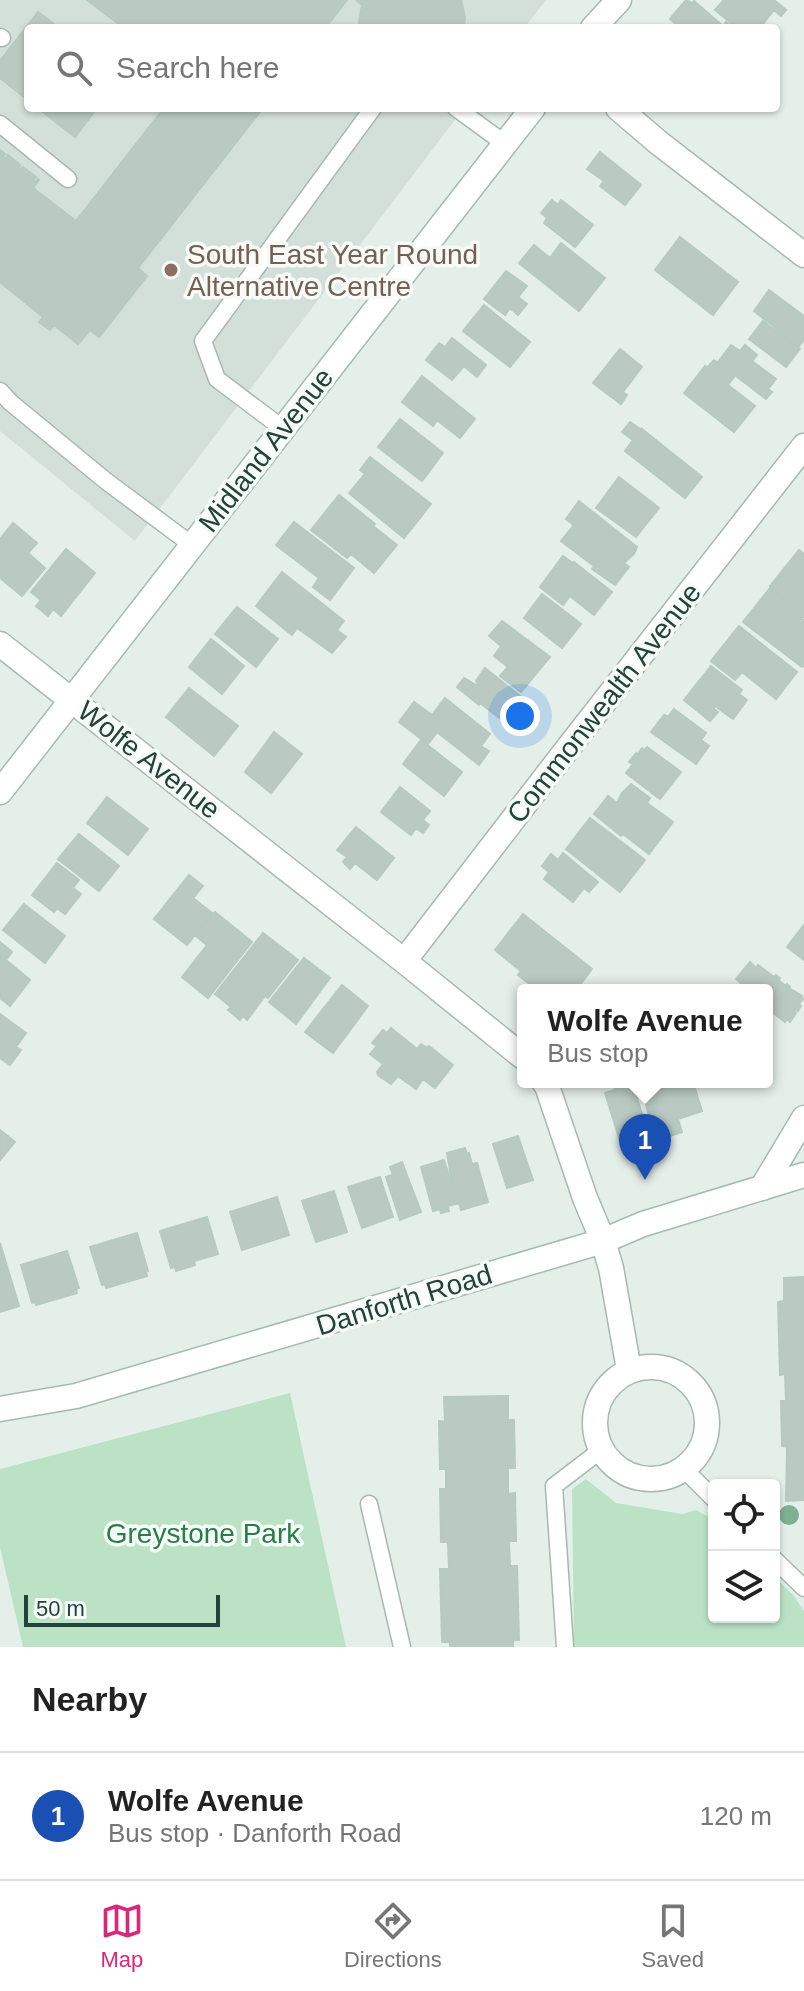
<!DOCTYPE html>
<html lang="en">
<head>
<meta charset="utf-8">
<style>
	:root { --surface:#fff; --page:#f6f6f6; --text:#222; --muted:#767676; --line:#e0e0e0; --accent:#db2777 }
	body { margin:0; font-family:Helvetica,sans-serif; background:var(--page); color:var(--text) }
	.controls { position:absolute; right:24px; bottom:24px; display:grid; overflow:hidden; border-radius:8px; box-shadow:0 2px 6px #0004 }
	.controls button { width:72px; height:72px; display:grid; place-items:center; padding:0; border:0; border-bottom:2px solid var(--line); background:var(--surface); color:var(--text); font:40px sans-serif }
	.scale { position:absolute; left:24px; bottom:20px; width:196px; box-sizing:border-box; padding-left:8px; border:4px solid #22433a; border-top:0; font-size:22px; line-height:28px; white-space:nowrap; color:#22433a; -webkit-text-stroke:6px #f6fbf8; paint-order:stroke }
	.you { position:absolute; left:520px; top:716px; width:28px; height:28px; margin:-20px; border:6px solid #fff; border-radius:50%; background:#1a73e8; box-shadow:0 0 0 12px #1a73e833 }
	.badge { display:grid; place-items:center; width:52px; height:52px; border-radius:50%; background:var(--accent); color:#fff; font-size:26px; font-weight:700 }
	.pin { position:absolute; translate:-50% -66px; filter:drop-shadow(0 2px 4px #0008) }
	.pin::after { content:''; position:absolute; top:42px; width:28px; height:24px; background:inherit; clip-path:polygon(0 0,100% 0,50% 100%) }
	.popup { position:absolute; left:517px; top:984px; width:256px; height:104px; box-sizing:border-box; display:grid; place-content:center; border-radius:8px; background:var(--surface); filter:drop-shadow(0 2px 6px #0005); font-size:26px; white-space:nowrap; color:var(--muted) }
	.popup b { font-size:30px; color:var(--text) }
	.popup::after { content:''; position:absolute; left:50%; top:100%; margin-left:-16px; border:16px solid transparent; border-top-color:var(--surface) }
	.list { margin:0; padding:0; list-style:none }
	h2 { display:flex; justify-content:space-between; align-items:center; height:104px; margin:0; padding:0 32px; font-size:34px }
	h2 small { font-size:26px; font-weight:400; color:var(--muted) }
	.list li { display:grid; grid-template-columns:52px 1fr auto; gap:24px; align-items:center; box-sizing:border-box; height:128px; padding:0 32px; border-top:2px solid var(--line) }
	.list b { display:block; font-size:30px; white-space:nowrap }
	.list p { margin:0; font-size:26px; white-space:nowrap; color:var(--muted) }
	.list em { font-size:26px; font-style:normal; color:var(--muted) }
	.icon { flex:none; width:44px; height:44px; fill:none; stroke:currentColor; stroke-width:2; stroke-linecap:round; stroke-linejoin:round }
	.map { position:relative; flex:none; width:804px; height:1647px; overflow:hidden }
	.search { position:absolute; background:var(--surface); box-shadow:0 2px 6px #0004; left:24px; right:24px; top:24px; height:88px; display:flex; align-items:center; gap:20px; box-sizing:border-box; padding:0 28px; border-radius:8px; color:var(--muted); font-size:30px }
	.sheet { height:232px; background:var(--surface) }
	nav { display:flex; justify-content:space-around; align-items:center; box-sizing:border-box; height:112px; border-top:2px solid var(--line); background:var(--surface); font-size:22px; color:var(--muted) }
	nav a { display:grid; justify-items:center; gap:4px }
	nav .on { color:var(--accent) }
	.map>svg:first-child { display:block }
</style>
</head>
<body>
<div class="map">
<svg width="804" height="1647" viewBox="0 0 804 1647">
	<rect width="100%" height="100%" fill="#e5efea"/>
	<path fill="#d3dfd9" d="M0,0H546L524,28H28V108H464L135,541L0,431Z"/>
	<path fill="#bce2c6" d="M290,1393L346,1647H23L0,1547V1469Z
		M586,1479L616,1503L682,1514L696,1510L714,1520V1617H774V1576L794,1596L804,1611V1647H574L572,1489Z"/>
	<path fill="#bacac3" stroke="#b6cac1" stroke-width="2" d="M87,0H347L325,28H118L120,25Z
		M356,0H461L465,17L464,28H360L359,22L362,5Z
		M686,0L692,3L694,1L723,26L726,22L733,28H675L673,26L676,24L670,19Z
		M724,0H774L786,10L781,16L774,10L760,28H737L715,10Z
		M38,12L59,28H28V100L0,78V61Z
		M38,108H97L75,137Z
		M164,108H263L138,268L147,276L99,337L90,330L78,344L54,325L50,330L39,322L43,317L0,282V150L5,154L3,157L5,159L8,155L20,165L18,169L20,170L23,167L36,177L33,180L35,182L38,179L39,180L33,188L76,221Z
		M600,152L641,185L625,205L600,186L604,181L587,169Z
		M552,200L558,205L561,200L593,225L575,247L544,223L547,218L541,213Z
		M680,237L738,282L713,315L655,270Z
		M561,243L605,278L579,311L519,263L534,245L550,258Z
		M506,271L527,286L518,297L527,304L518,315L510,308L505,315L484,299Z
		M769,290L804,316V340L799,346L754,311Z
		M484,305L530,342L510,367L463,331Z
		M763,321L800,349L786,367L749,339Z
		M452,338L486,365L477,377L464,366L452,380L426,360L439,343L445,347Z
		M731,345L740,351L745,345L757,355L752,361L776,379L768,389L772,392L766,399L718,362Z
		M620,349L642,367L623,392L627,395L621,404L593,383Z
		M714,360L735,376L728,385L755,406L734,432L684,393L705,366L707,368Z
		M422,376L475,419L460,438L437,420L433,426L402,402Z
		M400,419L443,453L422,481L378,447Z
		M630,422L642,430V429L702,477L685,498L625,451L633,440L622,432Z
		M370,457L431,504L404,538L349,493L365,474L360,470Z
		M619,477L659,508L636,537L596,508Z
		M339,495L375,524L373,526L397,545L374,573L351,554L347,558L311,530Z
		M579,501L637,547L634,554L624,563L629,567L615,585L592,569L594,566L561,541L574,525L566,519Z
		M294,522L354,568L330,600L313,587L319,578L276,545Z
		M13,523L37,543L28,553L45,568L22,596L0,578V539Z
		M66,549L95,573L61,616L53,609L48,616L36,606L41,600L31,592Z
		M799,550L804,554V613L770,586Z
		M563,556L573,563L574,562L612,592L594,615L570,596L563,605L540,587Z
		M282,572L344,621L337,630L346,637L332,653L297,628L292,635L256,606Z
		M770,588L804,615L802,619L804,620V665L802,667L743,622Z
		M542,594L581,624L562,648L524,618Z
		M237,607L278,639L256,667L215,634Z
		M502,621L550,657L521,692L500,676L508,667L494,656L501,646L489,636Z
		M739,626L797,672L776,699L742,672L735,680L711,661Z
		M211,639L244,666L222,694L189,667Z
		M711,666L742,690L739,694L747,700L733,719L715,706L713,708L718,712L710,721L684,700Z
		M485,668L520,696V699L513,709L516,711L506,723L480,703L479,705L457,687L464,678L476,685L478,683L476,681Z
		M189,688L238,726L214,756L166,717Z
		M445,698L490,734L481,746L489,751L479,765L437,732L428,744L399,722L414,702L432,715Z
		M674,709L706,733L701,740L709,746L696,764L651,732L664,715L668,717Z
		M274,732L302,754L271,793L245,772Z
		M421,740L462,772L444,796L403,764Z
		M647,747L681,772L660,799L626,773L633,764L629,762L636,753L637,755L642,748L645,750Z
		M631,784L650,798L647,803L673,822L649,854L623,834L621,836L594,814L608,796L617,803L622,793Z
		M400,787L430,811L423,820L429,825L423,833L416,828L411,835L381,812Z
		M107,797L148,829L128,855L87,823Z
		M590,818L645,860L620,892L566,849Z
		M356,827L394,858L377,880L355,863L350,869L343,862L347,857L337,850Z
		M79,834L119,866L99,891L58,859Z
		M563,853L598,882L589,892L584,888L573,902L544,879L549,872L542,866L551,854L558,860Z
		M57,863L79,880L73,888L81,894L65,914L57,908L54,912L32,895Z
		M189,875L203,886L193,898L212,913L187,945L154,919Z
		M24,904L65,936L45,963L3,930Z
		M215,912L252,942L208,998L182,977L207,945L196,936Z
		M523,914L592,969L576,990H544L537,985L535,988L518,975L521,971L495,950Z
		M804,925V960L787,947Z
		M263,933L298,960L268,998L265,996L247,1020L243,1016L240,1020L228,1010L231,1007L215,994Z
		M0,942L12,952L6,960L30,980L10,1006L0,998Z
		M304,958L330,978L296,1024L269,1002Z
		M750,962L756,968L758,965L774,977L776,975L780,978L778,980L786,986L787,984L790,987L789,988L802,996L801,997L803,999L799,1004L801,1006L798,1011L795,1009L794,1011L796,1013L790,1022L787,1019L785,1022L767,1008V990H745L741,987L743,985L736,979Z
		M342,985L368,1006L333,1053L305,1032Z
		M0,1014L26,1033L16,1047L21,1050L10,1065L0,1058Z
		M391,1028L417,1049L421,1044L427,1048L429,1046L453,1065L435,1088L423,1079L416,1089L398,1076L391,1084L378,1075L377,1072L383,1064L370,1054L377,1046L372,1043L383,1030L387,1033Z
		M620,1082H632L650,1140L636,1145L638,1149L624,1154L605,1093L615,1090L613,1084Z
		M652,1082H657L659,1088L678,1082H693L702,1111L678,1119L682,1132L657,1140L640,1086Z
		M0,1130L15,1142L0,1160Z
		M518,1136L533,1180L507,1188L493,1144Z
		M465,1148L467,1154L469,1153L472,1164L477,1163L488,1202L461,1210L450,1171L447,1153Z
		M444,1160L458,1203L448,1206L449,1211L441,1213L440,1209L433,1211L421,1167Z
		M402,1162L421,1212L400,1220L386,1177L393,1175L390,1167Z
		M380,1177L393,1217L362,1228L348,1187Z
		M334,1191L347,1232L316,1242L302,1201Z
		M277,1197L289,1235L242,1250L230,1212Z
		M207,1217L218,1254L194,1261L195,1265L176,1271L175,1267L171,1268L160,1231Z
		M137,1233L148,1271L146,1272L147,1276L106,1288L105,1284L102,1285L90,1247Z
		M0,1243L19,1306L0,1312Z
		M67,1251L79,1288L76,1289L77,1293L36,1305L35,1302L32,1303L21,1265Z
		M804,1277V1500L786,1501L787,1447L782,1446L781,1401H786L785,1374L780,1375L778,1302L784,1301V1278Z
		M508,1396V1420H514L515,1468H508V1494L515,1493L516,1541H509L510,1566H517L519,1640H513V1647H450V1642H442L440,1569H449L448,1542H441L440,1489H446V1469H440L439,1421L445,1422L444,1397Z"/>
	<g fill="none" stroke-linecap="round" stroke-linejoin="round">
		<defs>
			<path id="lane" d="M0,37L2,38
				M456,108L504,143
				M0,124L68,179
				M0,391L10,402L106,481L192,545
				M282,428L217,379L203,341L373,108
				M684,1469L714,1499
				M369,1504L402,1647
				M774,1559L804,1588
				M565,1647L554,1486L601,1450"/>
			<path id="street" d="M618,108L659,143L804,255
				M0,644L404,961L523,1057
				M404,961L565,752L804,446
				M544,1082L547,1086L585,1198L603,1241L611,1268L629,1370
				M762,1188L804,1118
				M595 1423a56 56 0 1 1 112 0a56 56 0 1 1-112 0Z"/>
			<path id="secondary" d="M593,28L619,0
				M0,792L533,108
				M0,1409L76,1396L603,1241L643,1224L804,1175"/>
		</defs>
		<use href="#lane" stroke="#a7b8b2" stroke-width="19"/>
		<use href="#street" stroke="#a7b8b2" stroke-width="27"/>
		<use href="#secondary" stroke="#a2bcb2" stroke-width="27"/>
		<use href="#lane" stroke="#fff" stroke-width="16"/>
		<use href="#street" stroke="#fff" stroke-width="24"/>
		<use href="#secondary" stroke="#fff" stroke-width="24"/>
	</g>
	<circle fill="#7db191" cx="789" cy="1515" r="10"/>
	<circle fill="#8d6e63" stroke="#f6fbf8" stroke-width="3" cx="171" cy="270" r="8"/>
	<g text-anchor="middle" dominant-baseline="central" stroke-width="7" stroke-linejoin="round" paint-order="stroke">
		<g font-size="28" fill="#785e54" stroke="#f6fbf8" text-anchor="start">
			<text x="187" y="254">South East Year Round<tspan x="187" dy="32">Alternative Centre</tspan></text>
		</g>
		<g font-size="28" fill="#22433a" stroke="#f6fbf8">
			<text transform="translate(266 450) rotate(-52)">Midland Avenue</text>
			<text transform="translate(604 703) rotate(-52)">Commonwealth Avenue</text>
			<text transform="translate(149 760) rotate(38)">Wolfe Avenue</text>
			<text transform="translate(404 1300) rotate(-17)">Danforth Road</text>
		</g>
		<g font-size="28" fill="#287e48" stroke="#f6fbf8">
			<text x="203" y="1533">Greystone Park</text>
		</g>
	</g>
</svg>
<div class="controls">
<button><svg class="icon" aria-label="locate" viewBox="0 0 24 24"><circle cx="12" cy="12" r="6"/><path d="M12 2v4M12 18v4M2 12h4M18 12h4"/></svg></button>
<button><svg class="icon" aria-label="layers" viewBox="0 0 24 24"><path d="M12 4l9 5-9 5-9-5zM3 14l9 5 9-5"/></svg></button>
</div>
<div class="scale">50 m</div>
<div class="you"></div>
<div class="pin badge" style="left:645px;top:1180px;background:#1a4fb4">1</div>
<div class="popup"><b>Wolfe Avenue</b>Bus stop</div>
<div class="search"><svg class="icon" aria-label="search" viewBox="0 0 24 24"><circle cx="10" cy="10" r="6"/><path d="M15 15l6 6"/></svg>Search here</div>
</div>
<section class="sheet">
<h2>Nearby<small></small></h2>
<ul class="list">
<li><span class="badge" style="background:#1a4fb4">1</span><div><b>Wolfe Avenue</b><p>Bus stop · Danforth Road</p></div><em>120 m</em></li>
</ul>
</section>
<nav>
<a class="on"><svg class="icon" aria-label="map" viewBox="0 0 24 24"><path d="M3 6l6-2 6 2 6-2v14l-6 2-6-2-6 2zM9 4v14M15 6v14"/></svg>Map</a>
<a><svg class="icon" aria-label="directions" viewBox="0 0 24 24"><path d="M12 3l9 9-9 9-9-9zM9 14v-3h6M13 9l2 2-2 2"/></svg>Directions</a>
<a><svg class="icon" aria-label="saved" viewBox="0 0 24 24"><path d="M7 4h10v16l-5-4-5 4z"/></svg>Saved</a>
</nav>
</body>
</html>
